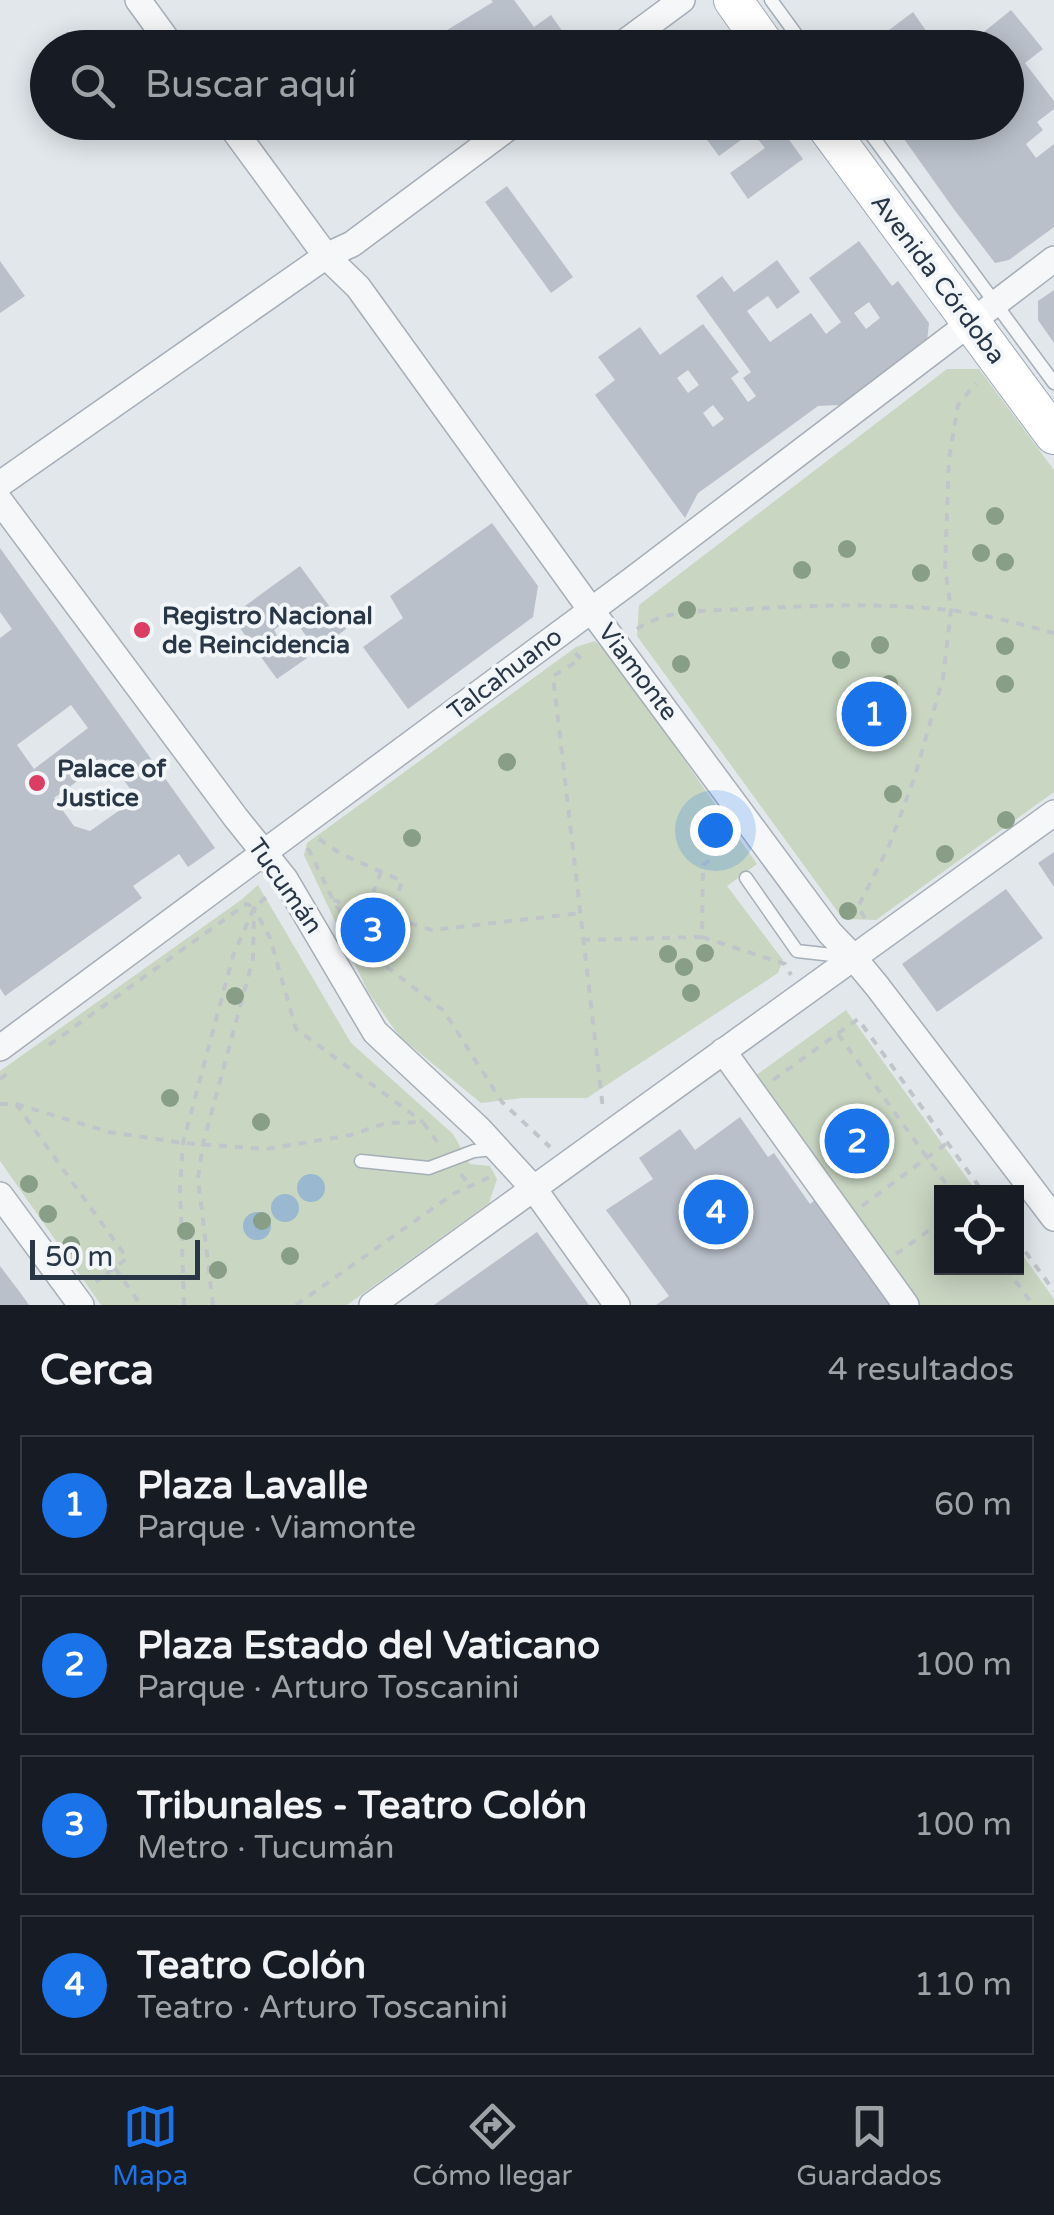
<!DOCTYPE html>
<html lang="es">
<head>
<meta charset="utf-8">
<style>
	:root { --surface:#171b24; --page:#242831; --text:#f1f3f6; --muted:#9ea1a6; --line:#363941; --accent:#1a73e8 }
	body { margin:0; font-family:"Varela Round",sans-serif; background:var(--page); color:var(--text) }
	.controls { position:absolute; right:30px; bottom:30px; display:grid; overflow:hidden; border-radius:0px; box-shadow:0 5px 25px #0003 }
	.controls button { width:90px; height:90px; display:grid; place-items:center; padding:0; border:0; border-bottom:2px solid var(--line); background:var(--surface); color:var(--text); font:50px sans-serif }
	.scale { position:absolute; left:30px; bottom:25px; width:170px; box-sizing:border-box; padding-left:10px; border:5px solid #283646; border-top:0; font-size:28px; line-height:35px; white-space:nowrap; color:#283646; -webkit-text-stroke:8px #f2f6f9; paint-order:stroke }
	.you { position:absolute; left:715px; top:830px; width:35px; height:35px; margin:-25px; border:8px solid #fff; border-radius:50%; background:#1a73e8; box-shadow:0 0 0 15px #1a73e833 }
	.badge { display:grid; place-items:center; width:65px; height:65px; border-radius:50%; background:var(--accent); color:#fff; font-size:32px; font-weight:700 }
	.pin { position:absolute; translate:-50% -50%; border:5px solid #fff; box-shadow:0 2px 10px #0006 }
	.list { margin:0; padding:0; list-style:none }
	h2 { display:flex; justify-content:space-between; align-items:center; height:130px; margin:0; padding:0 40px; font-size:42px }
	h2 small { font-size:32px; font-weight:400; color:var(--muted) }
	.list li { display:grid; grid-template-columns:65px 1fr auto; gap:30px; align-items:center; box-sizing:border-box; height:140px; margin:0 20px 20px; padding:0 20px; border:2px solid var(--line); border-radius:0px }
	.list b { display:block; font-size:38px; white-space:nowrap }
	.list p { margin:0; font-size:32px; white-space:nowrap; color:var(--muted) }
	.list em { font-size:32px; font-style:normal; color:var(--muted) }
	.icon { flex:none; width:55px; height:55px; fill:none; stroke:currentColor; stroke-width:2; stroke-linecap:round; stroke-linejoin:round }
	.map { position:relative; flex:none; width:1054px; height:1305px; overflow:hidden }
	.search { position:absolute; background:var(--surface); box-shadow:0 5px 25px #0003; left:30px; right:30px; top:30px; height:110px; display:flex; align-items:center; gap:25px; box-sizing:border-box; padding:0 35px; border-radius:55px; color:var(--muted); font-size:38px }
	.sheet { height:770px; background:var(--surface) }
	nav { display:flex; justify-content:space-around; align-items:center; box-sizing:border-box; height:140px; border-top:2px solid var(--line); background:var(--surface); font-size:28px; color:var(--muted) }
	nav a { display:grid; justify-items:center; gap:5px }
	nav .on { color:var(--accent) }
	.map>svg:first-child { display:block }
</style>
</head>
<body>
<div class="map">
<svg width="1054" height="1305" viewBox="0 0 1054 1305">
	<rect width="100%" height="100%" fill="#e2e7ec"/>
	<path fill="#c9d6c2" d="M947,369H979L1054,470V792L876,920L843,919L637,636L639,605Z
		M595,641L613,658L757,864L727,886L783,960L778,973L587,1098H522L481,1103L400,1037L368,992L304,855L307,843L576,647Z
		M258,885L351,1043L453,1134L470,1164L490,1166L497,1179L489,1203L347,1305H101L0,1161V1071L241,900Z
		M846,1010L977,1192H942V1268H1016L1017,1247L1054,1299V1305H893L737,1089Z"/>
	<path fill="#9ab8cf" d="M297 1188a14 14 0 1 1 28 0a14 14 0 1 1-28 0Z
		M271 1208a14 14 0 1 1 28 0a14 14 0 1 1-28 0Z
		M243 1226a14 14 0 1 1 28 0a14 14 0 1 1-28 0Z"/>
	<path fill="#b9c0ca" fill-rule="evenodd" d="M491,0H514L534,27L551,15L572,45L569,48H429L426,43L493,2Z
		M1011,10L1043,49L1025,63L1054,101V109L1037,122L1043,130L1026,144L1036,158L1054,144V227L1009,260L995,263L953,208L892,122H1006V48H964Z
		M913,12L931,38L919,48H865Z
		M716,122L720,127L725,122H776L803,159L748,199L730,173L765,148L752,132L719,156L702,133Z
		M507,186L573,277L551,293L485,202Z
		M859,241L892,286L898,281L929,323L927,341L840,405L818,406L740,463L698,493L685,518L595,395L615,380L598,357L640,327L660,355L703,324L739,372L731,378L748,402L756,396L743,378L751,372L696,296L722,276L734,292L777,260L800,292L777,309L768,296L747,311L770,342L811,313L826,334L841,322L809,278ZM869,302L880,318L866,329L854,313ZM688,370L699,385L688,393L677,378ZM713,405L724,419L713,427L703,413Z
		M0,261L25,296L0,313Z
		M1054,290V343L1038,320V301Z
		M492,523L538,586L533,617L408,709L363,647L403,618L390,596Z
		M0,548L215,848L188,867L179,854L133,886L142,898L5,996L0,988V638L12,629L0,612ZM71,705L88,728L34,769L17,745ZM108,759L137,798L90,831L74,826L54,798Z
		M300,566L346,629L317,651L283,604L273,611L282,624L274,630L278,637L287,631L307,658L277,679L231,616Z
		M1054,852V887L1038,863Z
		M1006,889L1043,938L937,1012L902,964Z
		M740,1117L768,1157L774,1153L810,1204L815,1200L895,1305H656L669,1296L606,1210L653,1179L639,1158L680,1129L695,1150Z
		M537,1232L589,1305H434Z
		M0,1266L22,1295L29,1305H0Z"/>
	<g fill="none" stroke-linecap="round" stroke-linejoin="round">
		<defs>
			<path id="lane" d="M771,0L806,48
				M862,122L1054,383
				M746,878L797,951L850,957
				M361,1161L429,1168L474,1151L494,1149"/>
			<path id="street" d="M138,0L173,48
				M617,48L682,0
				M228,122L326,256L358,287L591,610L830,933L853,957L877,986L1054,1218
				M0,484L326,256L352,244L516,122
				M0,501L236,818L285,879L375,1032L479,1129L534,1189L617,1305
				M0,1048L632,580L1054,259
				M723,1051L906,1305
				M0,1195L81,1305
				M372,1305L1054,813"/>
			<path id="primary" d="M733,0L767,48
				M823,122L1054,435"/>
		</defs>
		<use href="#lane" stroke="#a6aeb7" stroke-width="15"/>
		<use href="#street" stroke="#a6aeb7" stroke-width="28"/>
		<use href="#primary" stroke="#a0acb9" stroke-width="40"/>
		<path stroke="#c0c5ca" stroke-width="4" stroke-dasharray="8 8" stroke-linecap="butt" d="M637,629C667,608 713,611 749,609C816,605 882,603 949,610C984,614 1020,624 1054,633
			M575,653L581,659L553,676L603,1109
			M319,839L341,854L402,881L390,919
			M308,848L333,900L365,950L444,1011L502,1102L550,1147
			M333,900L432,930L581,913
			M367,909L381,872
			M865,918L858,907L889,846L914,779L943,678L951,610L945,567L949,459L958,405L976,383
			M702,937L785,964L791,975
			M582,940L702,937L703,865L734,842
			M838,1034L952,1192
			M49,1045L246,904L253,907
			M0,1079L12,1070
			M773,1080L858,1019L983,1192
			M0,1104H16L109,1132L183,1143L266,1149L351,1135L386,1123L423,1122L440,1146
			M16,1104L127,1258L96,1282
			M461,1174L470,1186
			M862,1206L947,1143
			M1016,1239L1054,1291
			M896,1254L942,1221
			M115,1268L141,1305
			M1006,1268L1033,1305
			M184,1305L180,1188L183,1143L233,956L254,908L267,896
			M213,1305L198,1178L203,1144L253,959L254,908L270,938L296,1029L423,1122
			M296,1305L453,1194L490,1177"/>
		<use href="#lane" stroke="#f5f7f9" stroke-width="12"/>
		<use href="#street" stroke="#f5f7f9" stroke-width="25"/>
		<use href="#primary" stroke="#fff" stroke-width="38"/>
	</g>
	<g fill="#899e87">
		<circle cx="995" cy="516" r="9"/>
		<circle cx="847" cy="549" r="9"/>
		<circle cx="981" cy="553" r="9"/>
		<circle cx="1005" cy="562" r="9"/>
		<circle cx="802" cy="570" r="9"/>
		<circle cx="921" cy="573" r="9"/>
		<circle cx="687" cy="610" r="9"/>
		<circle cx="880" cy="645" r="9"/>
		<circle cx="1005" cy="646" r="9"/>
		<circle cx="841" cy="660" r="9"/>
		<circle cx="681" cy="664" r="9"/>
		<circle cx="889" cy="684" r="9"/>
		<circle cx="1005" cy="684" r="9"/>
		<circle cx="859" cy="698" r="9"/>
		<circle cx="507" cy="762" r="9"/>
		<circle cx="893" cy="794" r="9"/>
		<circle cx="1006" cy="820" r="9"/>
		<circle cx="412" cy="838" r="9"/>
		<circle cx="945" cy="854" r="9"/>
		<circle cx="848" cy="911" r="9"/>
		<circle cx="705" cy="953" r="9"/>
		<circle cx="668" cy="954" r="9"/>
		<circle cx="684" cy="967" r="9"/>
		<circle cx="691" cy="993" r="9"/>
		<circle cx="235" cy="996" r="9"/>
		<circle cx="170" cy="1098" r="9"/>
		<circle cx="261" cy="1122" r="9"/>
		<circle cx="29" cy="1184" r="9"/>
		<circle cx="48" cy="1214" r="9"/>
		<circle cx="262" cy="1221" r="9"/>
		<circle cx="186" cy="1231" r="9"/>
		<circle cx="71" cy="1245" r="9"/>
		<circle cx="290" cy="1256" r="9"/>
		<circle cx="218" cy="1270" r="9"/>
	</g>
	<g fill="#db3d63" stroke="#f2f6f9" stroke-width="4">
		<circle cx="142" cy="630" r="10"/>
		<circle cx="37" cy="783" r="10"/>
	</g>
	<g text-anchor="middle" dominant-baseline="central" stroke-width="8" stroke-linejoin="round" paint-order="stroke">
		<g font-size="25" fill="#283646" stroke="#f2f6f9">
			<text transform="translate(938 279) rotate(53)">Avenida Córdoba</text>
			<text transform="translate(638 672) rotate(53)">Viamonte</text>
			<text transform="translate(505 674) rotate(-37)">Talcahuano</text>
			<text transform="translate(285 886) rotate(55)">Tucumán</text>
		</g>
		<g font-size="25" font-weight="bold" fill="#283646" stroke="#f2f6f9" text-anchor="start">
			<text x="162" y="616">Registro Nacional<tspan x="162" dy="29">de Reincidencia</tspan></text>
			<text x="57" y="769">Palace of<tspan x="57" dy="29">Justice</tspan></text>
		</g>
	</g>
</svg>
<div class="controls">
<button><svg class="icon" aria-label="locate" viewBox="0 0 24 24"><circle cx="12" cy="12" r="6"/><path d="M12 2v4M12 18v4M2 12h4M18 12h4"/></svg></button>
</div>
<div class="scale">50 m</div>
<div class="you"></div>
<div class="pin badge" style="left:874px;top:714px">1</div>
<div class="pin badge" style="left:857px;top:1141px">2</div>
<div class="pin badge" style="left:373px;top:930px">3</div>
<div class="pin badge" style="left:716px;top:1212px">4</div>
<div class="search"><svg class="icon" aria-label="search" viewBox="0 0 24 24"><circle cx="10" cy="10" r="6"/><path d="M15 15l6 6"/></svg>Buscar aquí</div>
</div>
<section class="sheet">
<h2>Cerca<small>4 resultados</small></h2>
<ul class="list">
<li><span class="badge">1</span><div><b>Plaza Lavalle</b><p>Parque · Viamonte</p></div><em>60 m</em></li>
<li><span class="badge">2</span><div><b>Plaza Estado del Vaticano</b><p>Parque · Arturo Toscanini</p></div><em>100 m</em></li>
<li><span class="badge">3</span><div><b>Tribunales - Teatro Colón</b><p>Metro · Tucumán</p></div><em>100 m</em></li>
<li><span class="badge">4</span><div><b>Teatro Colón</b><p>Teatro · Arturo Toscanini</p></div><em>110 m</em></li>
</ul>
</section>
<nav>
<a class="on"><svg class="icon" aria-label="map" viewBox="0 0 24 24"><path d="M3 6l6-2 6 2 6-2v14l-6 2-6-2-6 2zM9 4v14M15 6v14"/></svg>Mapa</a>
<a><svg class="icon" aria-label="directions" viewBox="0 0 24 24"><path d="M12 3l9 9-9 9-9-9zM9 14v-3h6M13 9l2 2-2 2"/></svg>Cómo llegar</a>
<a><svg class="icon" aria-label="saved" viewBox="0 0 24 24"><path d="M7 4h10v16l-5-4-5 4z"/></svg>Guardados</a>
</nav>
</body>
</html>
